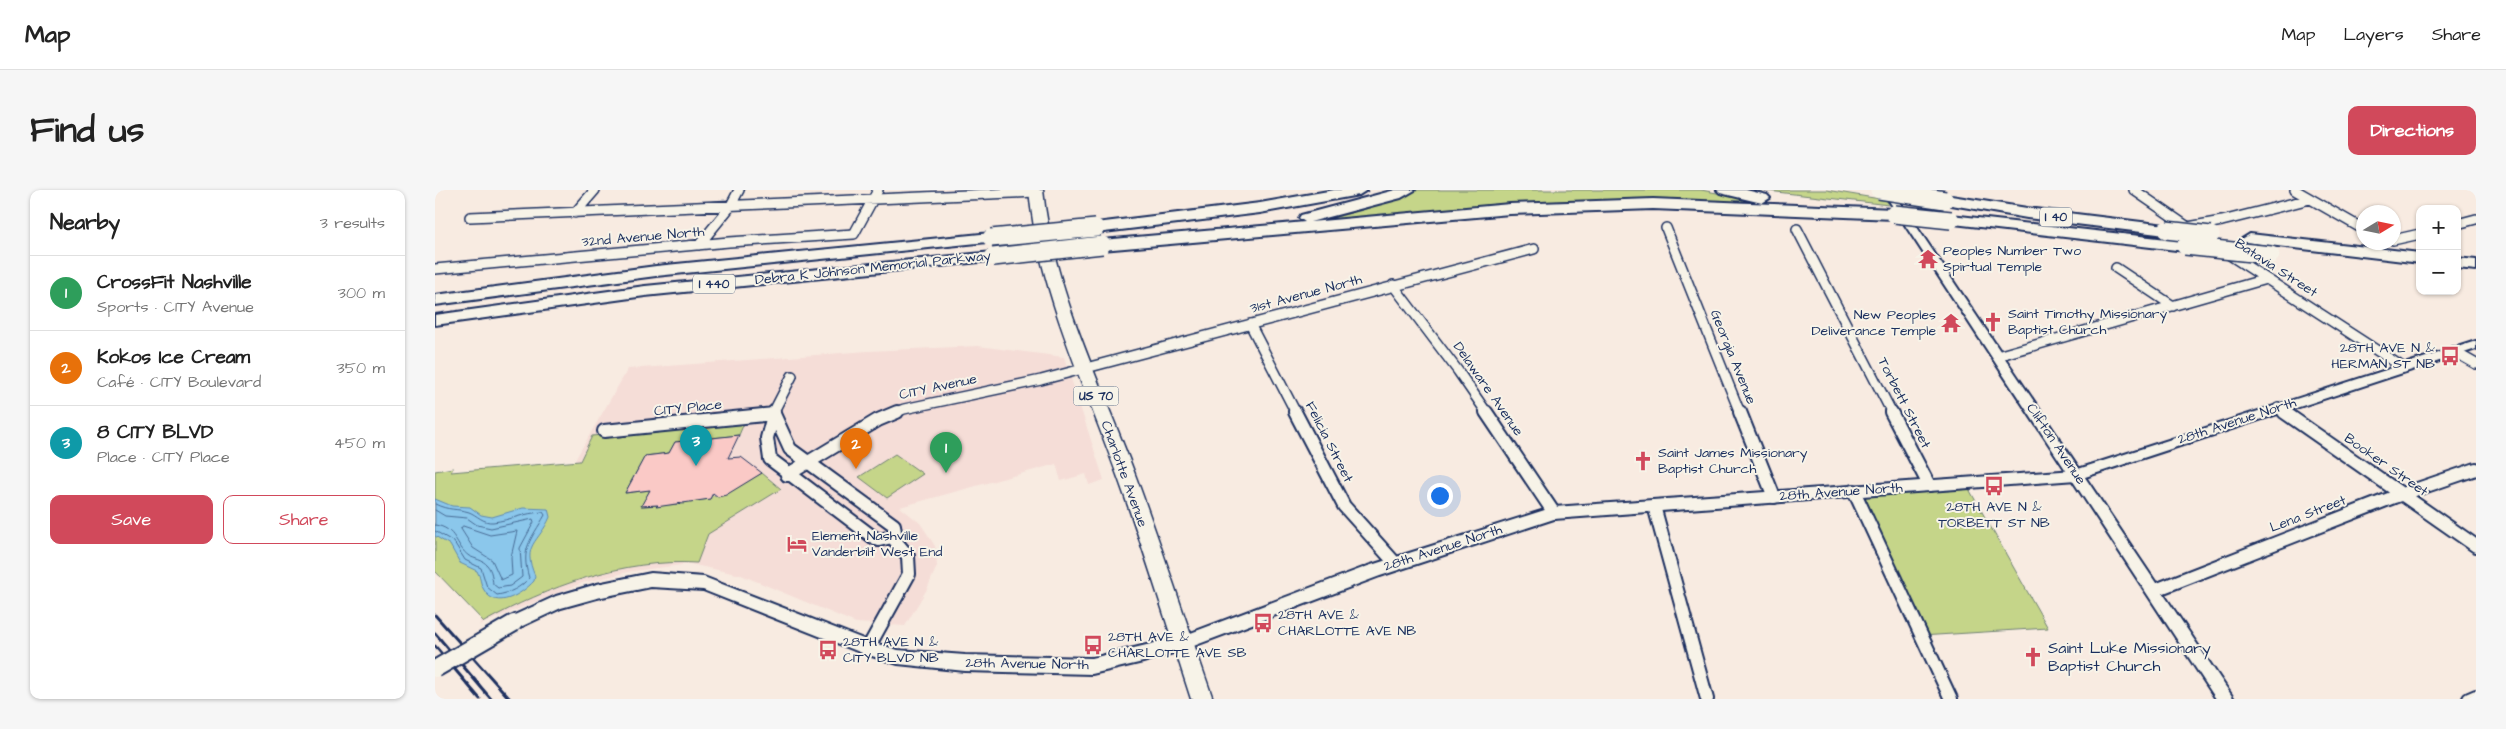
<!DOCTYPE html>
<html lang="en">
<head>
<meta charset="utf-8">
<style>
	:root { --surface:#fff; --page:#f6f6f6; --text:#222; --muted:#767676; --line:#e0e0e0; --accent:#d1495b }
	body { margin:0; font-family:"Architects Daughter",sans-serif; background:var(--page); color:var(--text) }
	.controls { position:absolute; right:15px; top:15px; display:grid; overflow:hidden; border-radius:10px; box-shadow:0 1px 4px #0004 }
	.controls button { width:45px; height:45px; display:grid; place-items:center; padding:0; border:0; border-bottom:1px solid var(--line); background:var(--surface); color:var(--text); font:25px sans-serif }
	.compass { position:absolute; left:1921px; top:15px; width:45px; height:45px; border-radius:50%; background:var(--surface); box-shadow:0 1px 4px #0004; rotate:80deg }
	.you { position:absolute; left:1004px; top:305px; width:18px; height:18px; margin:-12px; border:4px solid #fff; border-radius:50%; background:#1a73e8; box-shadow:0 0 0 8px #1a73e833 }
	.badge { display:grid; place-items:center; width:32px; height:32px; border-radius:50%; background:var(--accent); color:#fff; font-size:16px; font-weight:700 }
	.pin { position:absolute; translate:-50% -41px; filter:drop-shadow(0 1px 2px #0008) }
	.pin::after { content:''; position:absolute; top:26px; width:18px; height:15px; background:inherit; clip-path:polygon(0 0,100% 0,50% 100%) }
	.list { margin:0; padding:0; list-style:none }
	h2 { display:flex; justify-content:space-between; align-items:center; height:65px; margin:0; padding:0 20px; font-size:21px }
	h2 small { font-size:16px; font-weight:400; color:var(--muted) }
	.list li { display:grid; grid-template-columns:32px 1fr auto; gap:15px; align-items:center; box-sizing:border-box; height:75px; padding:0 20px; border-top:1px solid var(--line) }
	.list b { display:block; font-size:19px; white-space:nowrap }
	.list p { margin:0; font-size:16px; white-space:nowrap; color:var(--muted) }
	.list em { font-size:16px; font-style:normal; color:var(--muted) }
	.actions { display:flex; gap:10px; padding:15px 20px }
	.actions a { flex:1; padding:11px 0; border:1px solid var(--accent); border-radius:10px; text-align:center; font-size:18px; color:var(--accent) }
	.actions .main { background:var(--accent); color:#fff }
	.map { position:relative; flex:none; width:2041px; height:509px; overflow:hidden; border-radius:10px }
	header { display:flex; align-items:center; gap:30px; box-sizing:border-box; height:70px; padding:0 25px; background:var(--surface); border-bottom:1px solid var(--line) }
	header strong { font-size:24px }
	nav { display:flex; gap:28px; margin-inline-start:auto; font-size:18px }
	.intro { display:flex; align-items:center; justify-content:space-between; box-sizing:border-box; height:120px; padding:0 30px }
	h1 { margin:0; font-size:35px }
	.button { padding:12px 22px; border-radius:10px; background:var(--accent); color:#fff; font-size:18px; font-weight:700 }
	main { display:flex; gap:30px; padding:0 30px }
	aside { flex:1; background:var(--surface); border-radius:10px; box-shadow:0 1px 4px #0004 }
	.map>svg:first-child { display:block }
</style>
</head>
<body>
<header>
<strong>Map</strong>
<nav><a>Map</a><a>Layers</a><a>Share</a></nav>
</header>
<div class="intro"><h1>Find us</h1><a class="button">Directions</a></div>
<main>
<aside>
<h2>Nearby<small>3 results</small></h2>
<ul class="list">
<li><span class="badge" style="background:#2e9e5b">1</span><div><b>CrossFit Nashville</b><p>Sports · C1TY Avenue</p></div><em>300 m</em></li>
<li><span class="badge" style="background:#e8710a">2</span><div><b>Kokos Ice Cream</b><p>Café · C1TY Boulevard</p></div><em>350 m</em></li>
<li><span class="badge" style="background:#0f9aa8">3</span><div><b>8 C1TY BLVD</b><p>Place · C1TY Place</p></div><em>450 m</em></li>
</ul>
<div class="actions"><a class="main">Save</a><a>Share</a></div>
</aside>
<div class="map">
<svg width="2041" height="509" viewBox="0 0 2041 509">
	<rect width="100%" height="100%" fill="#f8ebe1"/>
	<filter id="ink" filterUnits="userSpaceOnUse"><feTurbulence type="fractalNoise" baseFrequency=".02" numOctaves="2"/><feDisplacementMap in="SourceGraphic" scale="10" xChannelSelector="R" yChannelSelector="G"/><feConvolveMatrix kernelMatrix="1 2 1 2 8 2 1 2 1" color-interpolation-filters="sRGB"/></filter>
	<g filter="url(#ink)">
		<path fill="#f5ddd7" d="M543,156L629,167L669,290L654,295L651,284L626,291L621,274L465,317L485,333L491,342L500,356L502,376L492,399L470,436L421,433L306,385L255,374L197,381L147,393L44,435L193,179L433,161Z"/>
		<path fill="#c5d589" stroke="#708274" d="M983,0H1266L1329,12V14L1236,10L1125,11L885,31L928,20Z
			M1324,0H1391L1451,10L1454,15Z
			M310,231L304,245L240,252L234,263L210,266L190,303L215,300L207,316L249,314L250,312L275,309L277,305L283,307L327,283L346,299L273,344L262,373C188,368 112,397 49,432L0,381V281L18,278L16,282L145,271L157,246Z
			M460,264L488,284L452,308L424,287Z
			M1530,292L1613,438L1486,446L1419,301Z"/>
		<path fill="#8bc7eb" stroke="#5e8ab3" d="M0,309L17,316L35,317L46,325L57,327L88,318L113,319L115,327C104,353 86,354 100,386L99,391C87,404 61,421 49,400C45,395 46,387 42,381L25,373L15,355L0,346Z"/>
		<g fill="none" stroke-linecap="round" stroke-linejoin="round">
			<path stroke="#486c96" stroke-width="1" d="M0,314C14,321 21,318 34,322C42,325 48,333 58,332C76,330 88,323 108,322L110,325C96,350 85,358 94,388C85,398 75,403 62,405L52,397L46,378L30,370L19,352L0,341
				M0,320L10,326L32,328L42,335L56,338L98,329L99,332L85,358L87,387L75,396L63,398L58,394C57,387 57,381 52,375C48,370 40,369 34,366C20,356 22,338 0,335
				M28,336L55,345L82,341L76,367L77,385L66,390L57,370L38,358L26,339Z"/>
		</g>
		<path fill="#fac9c6" stroke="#1b2f5e" d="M304,245L293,268L306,267L327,283L291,305L283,307L278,303L275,309L221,317L223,315L206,316L215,300L190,303L210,266L234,263L240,252Z"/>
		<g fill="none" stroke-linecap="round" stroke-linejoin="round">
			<defs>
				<path id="minor-far1" d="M1699,0L1760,42
					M1860,0L1928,39
					M140,23L160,0
					M35,27L601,2
					M2022,34L2041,29
					M1753,37L1787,31L1875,9
					M1231,38L1305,223
					M1362,39L1457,223
					M1958,50L1985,44
					M264,55L295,17L304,0
					M1790,62L1969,178
					M1681,78L1738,116
					M0,79L294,52L419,44L443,0
					M958,95L1023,181L1052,223
					M815,134L861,223
					M2018,161L2041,174
					M1562,166L1831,89
					M1843,218L1851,223
					M338,223L357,186
					M459,223L469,219L606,190L1099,59"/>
				<path id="minor" d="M339,222L332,248L335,269L438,347L444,350L457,347L460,342L459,335L355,259L339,224
					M860,222L909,316L961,374
					M1051,222L1119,323
					M1305,222L1339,307
					M1456,222L1494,295
					M1849,222L2041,356
					M169,241L339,224
					M352,285L443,230L462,222
					M1419,301L1516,509
					M1219,316L1272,509
					M1718,401L1959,307L2041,279
					M433,458L474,384L473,366L457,347
					M2034,509L2041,506"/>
				<path id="tertiary" d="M1447,0H1457L1799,509H1781Z"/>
				<path id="secondary" d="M2041,151V159L1641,290L1119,329L945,386L748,460L708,472L657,484L530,481L463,474L427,463L268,400L216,397L162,408L126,418L79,440L73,438L70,433L73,428L121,406L162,394L216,383L269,387L436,452L463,460L530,465L657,468L745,447L933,376L1119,317L1640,280Z"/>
				<path id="primary" d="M594,0H608C618,100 666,193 701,287C728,360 752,435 778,509H756C732,435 709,359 682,285C649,193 603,99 594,0Z"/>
				<path id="motorway" d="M899,0H932L924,5L825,23L661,43L653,38L661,33L825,13Z
					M960,0H980L966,8L875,32L1075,14L1218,9L1459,19L1467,24L1459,29L1218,19L1075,24L667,60L659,55L667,50L870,32L864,28L866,25Z
					M1282,0H1311L1332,5L1335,8L1327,13L1285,3Z
					M1510,5L1592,18L1731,35L1739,40L1731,45L1592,28L1505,13L1502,10L1505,7Z
					M1516,25L1750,51L1758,56L1750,61L1510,33L1508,30Z
					M556,43L564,48L562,51L221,86L0,115V105L221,76Z
					M1815,44L1985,63V73L1809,52L1807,49Z
					M558,62L564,64L566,67L564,70L210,106L0,135V125L210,96Z
					M2022,68L2041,70V80L2022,78Z"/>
			</defs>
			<use href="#minor-far1" stroke="#1b2f5e" stroke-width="12"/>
			<use href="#minor" stroke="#1b2f5e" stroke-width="16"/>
			<use href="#tertiary" stroke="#1b2f5e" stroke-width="4"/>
			<use href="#secondary" stroke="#1b2f5e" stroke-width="4"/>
			<use href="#primary" stroke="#1b2f5e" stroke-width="3"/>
			<use href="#motorway" stroke="#1b2f5e" stroke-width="4"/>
			<use href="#minor-far1" stroke="#f7f3e8" stroke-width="9"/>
			<use href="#minor" stroke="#f7f3e8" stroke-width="12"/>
			<use href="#tertiary" fill="#f7f3e8" fill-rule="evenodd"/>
			<use href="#secondary" fill="#f7f3e8" fill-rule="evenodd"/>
			<use href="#primary" fill="#f7f3e8" fill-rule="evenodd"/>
			<use href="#motorway" fill="#f7f3e8" fill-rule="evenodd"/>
			<path stroke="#1b2f5e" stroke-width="3" d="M0,425L75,509
				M0,443L56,509
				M0,456L45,509"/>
			<defs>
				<path id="secondary-bridge" d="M0,479L79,433"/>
				<path id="motorway-bridge" d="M1444,0L1510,10
					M1459,24L1516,30
					M1731,40L1776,45
					M556,48L661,38
					M1750,56L1836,65
					M558,67L667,55"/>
			</defs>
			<use href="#secondary-bridge" stroke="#1b2f5e" stroke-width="20" stroke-linecap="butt"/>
			<use href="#motorway-bridge" stroke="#1b2f5e" stroke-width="20" stroke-linecap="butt"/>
			<use href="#secondary-bridge" stroke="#f7f3e8" stroke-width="16"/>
			<use href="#motorway-bridge" stroke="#f7f3e8" stroke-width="17"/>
		</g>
	</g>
	<defs>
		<symbol id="temple-bare" viewBox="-9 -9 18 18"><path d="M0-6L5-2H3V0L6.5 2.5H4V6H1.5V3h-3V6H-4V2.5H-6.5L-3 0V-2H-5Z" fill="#d1495b" stroke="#f7f3e8" stroke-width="2.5" paint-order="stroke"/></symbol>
		<symbol id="church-bare" viewBox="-9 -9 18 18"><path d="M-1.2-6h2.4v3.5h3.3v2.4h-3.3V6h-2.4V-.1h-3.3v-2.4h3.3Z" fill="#d1495b" stroke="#f7f3e8" stroke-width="2.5" paint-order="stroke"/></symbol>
		<symbol id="bus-bare" viewBox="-9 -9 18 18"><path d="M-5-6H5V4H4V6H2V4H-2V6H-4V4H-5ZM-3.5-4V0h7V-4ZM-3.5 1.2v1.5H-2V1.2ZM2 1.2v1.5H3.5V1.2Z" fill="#d1495b" stroke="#f7f3e8" stroke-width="2.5" paint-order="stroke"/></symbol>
		<symbol id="hotel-bare" viewBox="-9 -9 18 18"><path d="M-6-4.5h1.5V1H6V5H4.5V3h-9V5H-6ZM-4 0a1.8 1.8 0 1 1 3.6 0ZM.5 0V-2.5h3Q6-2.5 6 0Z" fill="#d1495b" stroke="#f7f3e8" stroke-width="2.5" paint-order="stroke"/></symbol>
	</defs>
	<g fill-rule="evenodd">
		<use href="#temple-bare" x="1479" y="55" width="28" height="28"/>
		<use href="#church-bare" x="1544" y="118" width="28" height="28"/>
		<use href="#temple-bare" x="1502" y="119" width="28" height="28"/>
		<use href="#bus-bare" x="2001" y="152" width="28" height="28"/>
		<use href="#church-bare" x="1194" y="257" width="28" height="28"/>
		<use href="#bus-bare" x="1545" y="282" width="28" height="28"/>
		<use href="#hotel-bare" x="348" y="340" width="28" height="28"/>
		<use href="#bus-bare" x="814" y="419" width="28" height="28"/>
		<use href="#bus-bare" x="644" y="441" width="28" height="28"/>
		<use href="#bus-bare" x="379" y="446" width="28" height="28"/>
		<use href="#church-bare" x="1584" y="453" width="28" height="28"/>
	</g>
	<g text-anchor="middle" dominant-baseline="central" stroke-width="4" stroke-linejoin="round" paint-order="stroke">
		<g fill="#f7f3e8" stroke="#5d6a87" stroke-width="1">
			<rect x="1605" y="17.5" width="32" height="19" rx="4"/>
			<rect x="258" y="84.5" width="42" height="19" rx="4"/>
			<rect x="638.5" y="196.5" width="45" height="19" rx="4"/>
		</g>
		<g font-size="12" font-weight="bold" fill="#1b2f5e">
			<text x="1621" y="27">I 40</text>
			<text x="279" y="94">I 440</text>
			<text x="661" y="206">US 70</text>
		</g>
		<g font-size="14" fill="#1b2f5e" stroke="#f7f3e8">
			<text transform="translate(208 47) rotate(-5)">32nd Avenue North</text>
			<text transform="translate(438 78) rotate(-6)">Debra K Johnson Memorial Parkway</text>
			<text transform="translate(1841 78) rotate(33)">Batavia Street</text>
			<text transform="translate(871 104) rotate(-15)">31st Avenue North</text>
			<text transform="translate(1298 167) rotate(68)">Georgia Avenue</text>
			<text transform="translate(503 197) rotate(-12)">C1TY Avenue</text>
			<text transform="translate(1053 199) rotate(55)">Delaware Avenue</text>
			<text transform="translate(1469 213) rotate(63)">Torbett Street</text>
			<text transform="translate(253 218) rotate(-6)">C1TY Place</text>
			<text transform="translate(1802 231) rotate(-18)">28th Avenue North</text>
			<text transform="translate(894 252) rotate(63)">Felicia Street</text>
			<text transform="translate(1621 254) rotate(56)">Clifton Avenue</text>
			<text transform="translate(1951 275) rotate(35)">Booker Street</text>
			<text transform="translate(689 284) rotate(70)">Charlotte Avenue</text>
			<text transform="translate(1406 302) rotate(-4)">28th Avenue North</text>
			<text transform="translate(1873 324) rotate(-21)">Lena Street</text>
			<text transform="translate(1008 358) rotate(-18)">28th Avenue North</text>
			<text transform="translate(592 474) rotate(1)">28th Avenue North</text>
		</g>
		<g font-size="14" fill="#1b2f5e" stroke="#f7f3e8" text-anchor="start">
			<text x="1508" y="61">Peoples Number Two<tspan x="1508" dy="16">Spirtual Temple</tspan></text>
			<text x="1573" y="124">Saint Timothy Missionary<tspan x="1573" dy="16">Baptist Church</tspan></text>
			<text x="1501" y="125" text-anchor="end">New Peoples<tspan x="1501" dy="16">Deliverance Temple</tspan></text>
			<text x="2000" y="158" text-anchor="end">28TH AVE N &amp;<tspan x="2000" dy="16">HERMAN ST NB</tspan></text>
			<text x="1223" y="263">Saint James Missionary<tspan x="1223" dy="16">Baptist Church</tspan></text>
			<text x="1559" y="317" text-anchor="middle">28TH AVE N &amp;<tspan x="1559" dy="16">TORBETT ST NB</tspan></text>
			<text x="377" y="346">Element Nashville<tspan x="377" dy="16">Vanderbilt West End</tspan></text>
			<text x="843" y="425">28TH AVE &amp;<tspan x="843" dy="16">CHARLOTTE AVE NB</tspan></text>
			<text x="673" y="447">28TH AVE &amp;<tspan x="673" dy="16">CHARLOTTE AVE SB</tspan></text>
			<text x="408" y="452">28TH AVE N &amp;<tspan x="408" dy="16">CITY BLVD NB</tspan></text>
		</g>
		<g font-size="16" fill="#1b2f5e" stroke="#f7f3e8" text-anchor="start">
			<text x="1613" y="458">Saint Luke Missionary<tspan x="1613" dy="18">Baptist Church</tspan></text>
		</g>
	</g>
</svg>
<div class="controls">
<button>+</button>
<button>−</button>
</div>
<svg class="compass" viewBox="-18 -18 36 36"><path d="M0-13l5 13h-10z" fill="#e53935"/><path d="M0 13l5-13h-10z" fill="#767676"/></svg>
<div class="you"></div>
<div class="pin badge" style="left:511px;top:283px;background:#2e9e5b">1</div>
<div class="pin badge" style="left:421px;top:279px;background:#e8710a">2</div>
<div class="pin badge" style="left:261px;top:276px;background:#0f9aa8">3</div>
</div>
</main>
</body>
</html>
